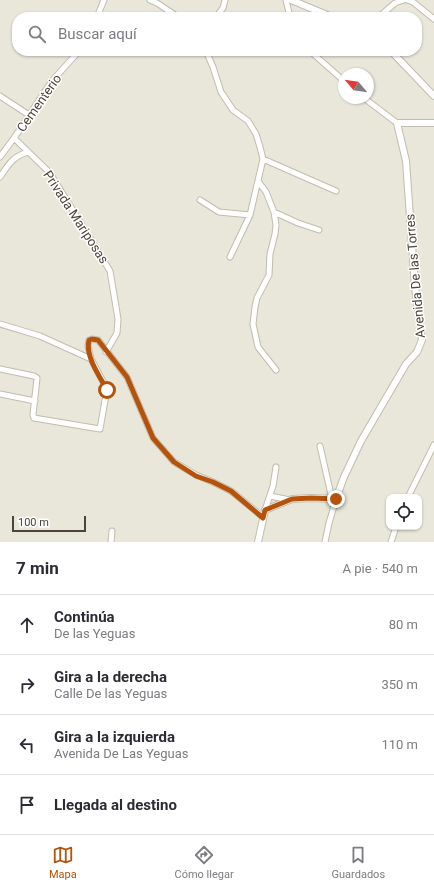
<!DOCTYPE html>
<html lang="es">
<head>
<meta charset="utf-8">
<style>
	:root { --surface:#fff; --page:#f2f2f3; --text:#2b2b33; --muted:#7c7c81; --line:#e1e1e2; --accent:#b45309 }
	body { margin:0; font-family:Roboto,sans-serif; background:var(--page); color:var(--text) }
	.controls { position:absolute; right:12px; bottom:12px; display:grid; overflow:hidden; border-radius:8px; box-shadow:0 1px 3px #0004 }
	.controls button { width:36px; height:36px; display:grid; place-items:center; padding:0; border:0; border-bottom:1px solid var(--line); background:var(--surface); color:var(--text); font:20px sans-serif }
	.compass { position:absolute; left:338px; top:68px; width:36px; height:36px; border-radius:50%; background:var(--surface); box-shadow:0 1px 3px #0004; rotate:299deg }
	.scale { position:absolute; left:12px; bottom:10px; width:74px; box-sizing:border-box; padding-left:4px; border:2px solid #4a4539; border-top:0; font-size:11px; line-height:14px; white-space:nowrap; color:#4a4539; -webkit-text-stroke:3px #fff; paint-order:stroke }
	.stop { position:absolute; width:12px; height:12px; margin:-9px; border:3px solid #b45309; border-radius:50%; background:#fff }
	.stop.end { background:#b45309; border-color:#fff; box-shadow:0 1px 4px #0008 }
	.list { margin:0; padding:0; list-style:none }
	h2 { display:flex; justify-content:space-between; align-items:center; height:52px; margin:0; padding:0 16px; font-size:17px }
	h2 small { font-size:13px; font-weight:400; color:var(--muted) }
	.list li { display:grid; grid-template-columns:26px 1fr auto; gap:12px; align-items:center; box-sizing:border-box; height:60px; padding:0 16px; border-top:1px solid var(--line) }
	.list b { display:block; font-size:15px; white-space:nowrap }
	.list p { margin:0; font-size:13px; white-space:nowrap; color:var(--muted) }
	.list em { font-size:13px; font-style:normal; color:var(--muted) }
	.icon { flex:none; width:22px; height:22px; fill:none; stroke:currentColor; stroke-width:2; stroke-linecap:round; stroke-linejoin:round }
	.map { position:relative; flex:none; width:434px; height:542px; overflow:hidden }
	.search { position:absolute; background:var(--surface); box-shadow:0 1px 3px #0004; left:12px; right:12px; top:12px; height:44px; display:flex; align-items:center; gap:10px; box-sizing:border-box; padding:0 14px; border-radius:16px; color:var(--muted); font-size:15px }
	.sheet { height:292px; background:var(--surface) }
	nav { display:flex; justify-content:space-around; align-items:center; box-sizing:border-box; height:56px; border-top:1px solid var(--line); background:var(--surface); font-size:11px; color:var(--muted) }
	nav a { display:grid; justify-items:center; gap:2px }
	nav .on { color:var(--accent) }
	.map>svg:first-child { display:block }
</style>
</head>
<body>
<div class="map">
<svg width="434" height="542" viewBox="0 0 434 542">
	<rect width="100%" height="100%" fill="#f6f3ec"/>
	<path fill="#e9e6da" fill-rule="evenodd" d="M0,0H434V542H0ZM17,17H417V51H17ZM344,74H368V98H344ZM389,497H419V527H389Z"/>
	<g fill="none" stroke-linecap="round" stroke-linejoin="round">
		<defs>
			<path id="minor" d="M150,0L157,3L178,17
				M286,0L290,17
				M407,0L413,2L434,19
				M97,17L104,0
				M216,17L223,8L225,0
				M379,17L395,3L404,0
				M206,51L213,67L221,92L233,110L248,121L256,134L260,147L263,159L250,215L230,257
				M310,51L344,81
				M0,96L29,115
				M364,98L397,123
				M14,138L50,173L110,271L118,319L117,333L106,352
				M0,157L14,138L52,81L79,51
				M263,159L336,191
				M0,177C9,164 12,157 28,152
				M258,181L266,192L274,212L276,225L275,234L270,254L269,275L257,298L255,307L253,324L258,347L276,370
				M200,200L219,212L250,215
				M274,212L298,223L319,230
				M0,324L40,336L91,359
				M0,369L34,376L37,378L33,415L34,418L100,429L107,389L91,359L88,346L89,340L92,339L98,340L127,377L153,438L174,462L196,475L213,482L231,491L263,517
				M0,394L35,401
				M320,446L332,499
				M270,496L290,500
				M408,497L434,445
				M265,510L273,486L276,467
				M111,542L112,531
				M325,542L329,523L336,499
				M391,542L396,527"/>
			<path id="tertiary" d="M291,0L332,17
				M391,51L434,96
				M258,542L265,510L292,499L311,498L336,499L344,477L361,441L406,364L417,352L422,340L415,287L406,161L397,123H434"/>
		</defs>
		<use href="#minor" stroke="#c1bcae" stroke-width="7"/>
		<use href="#tertiary" stroke="#c1bcae" stroke-width="8"/>
		<use href="#minor" stroke="#fff" stroke-width="5"/>
		<use href="#tertiary" stroke="#fff" stroke-width="6"/>
	</g>
	<g fill="none" stroke-linecap="round" stroke-linejoin="round">
		<path stroke="#b45309" stroke-width="5" d="M107,390C99,375 85,356 89,340L92,339L98,340L127,377L153,438L174,462L196,476L213,482L231,491L263,518L265,510L292,499L311,498L336,499"/>
	</g>
	<g text-anchor="middle" dominant-baseline="central" stroke-width="3" stroke-linejoin="round" paint-order="stroke">
		<g font-size="13" fill="#4a4539" stroke="#fff">
			<text transform="translate(39 103) rotate(-55)">Cementerio</text>
			<text transform="translate(76 217) rotate(57)">Privada Mariposas</text>
			<text transform="translate(415 276) rotate(-95)">Avenida De las Torres</text>
		</g>
	</g>
</svg>
<div class="controls">
<button><svg class="icon" aria-label="locate" viewBox="0 0 24 24"><circle cx="12" cy="12" r="6"/><path d="M12 2v4M12 18v4M2 12h4M18 12h4"/></svg></button>
</div>
<svg class="compass" viewBox="-18 -18 36 36"><path d="M0-13l5 13h-10z" fill="#e53935"/><path d="M0 13l5-13h-10z" fill="#7c7c81"/></svg>
<div class="scale">100 m</div>
<div class="stop" style="left:107px;top:390px"></div>
<div class="stop end" style="left:336px;top:499px"></div>
<div class="search"><svg class="icon" aria-label="search" viewBox="0 0 24 24"><circle cx="10" cy="10" r="6"/><path d="M15 15l6 6"/></svg>Buscar aquí</div>
</div>
<section class="sheet">
<h2>7 min<small>A pie · 540 m</small></h2>
<ul class="list">
<li><svg class="icon" aria-label="ahead" viewBox="0 0 24 24"><path d="M12 20V5M6 11l6-6 6 6"/></svg><div><b>Continúa</b><p>De las Yeguas</p></div><em>80 m</em></li>
<li><svg class="icon" aria-label="right" viewBox="0 0 24 24"><path d="M7 20v-9h11M14 6l5 5-5 5"/></svg><div><b>Gira a la derecha</b><p>Calle De las Yeguas</p></div><em>350 m</em></li>
<li><svg class="icon" aria-label="left" viewBox="0 0 24 24"><path d="M17 20v-9H6M10 6l-5 5 5 5"/></svg><div><b>Gira a la izquierda</b><p>Avenida De Las Yeguas</p></div><em>110 m</em></li>
<li><svg class="icon" aria-label="arrive" viewBox="0 0 24 24"><path d="M6 21V4h12l-3 4 3 4H6"/></svg><div><b>Llegada al destino</b></div></li>
</ul>
</section>
<nav>
<a class="on"><svg class="icon" aria-label="map" viewBox="0 0 24 24"><path d="M3 6l6-2 6 2 6-2v14l-6 2-6-2-6 2zM9 4v14M15 6v14"/></svg>Mapa</a>
<a><svg class="icon" aria-label="directions" viewBox="0 0 24 24"><path d="M12 3l9 9-9 9-9-9zM9 14v-3h6M13 9l2 2-2 2"/></svg>Cómo llegar</a>
<a><svg class="icon" aria-label="saved" viewBox="0 0 24 24"><path d="M7 4h10v16l-5-4-5 4z"/></svg>Guardados</a>
</nav>
</body>
</html>
